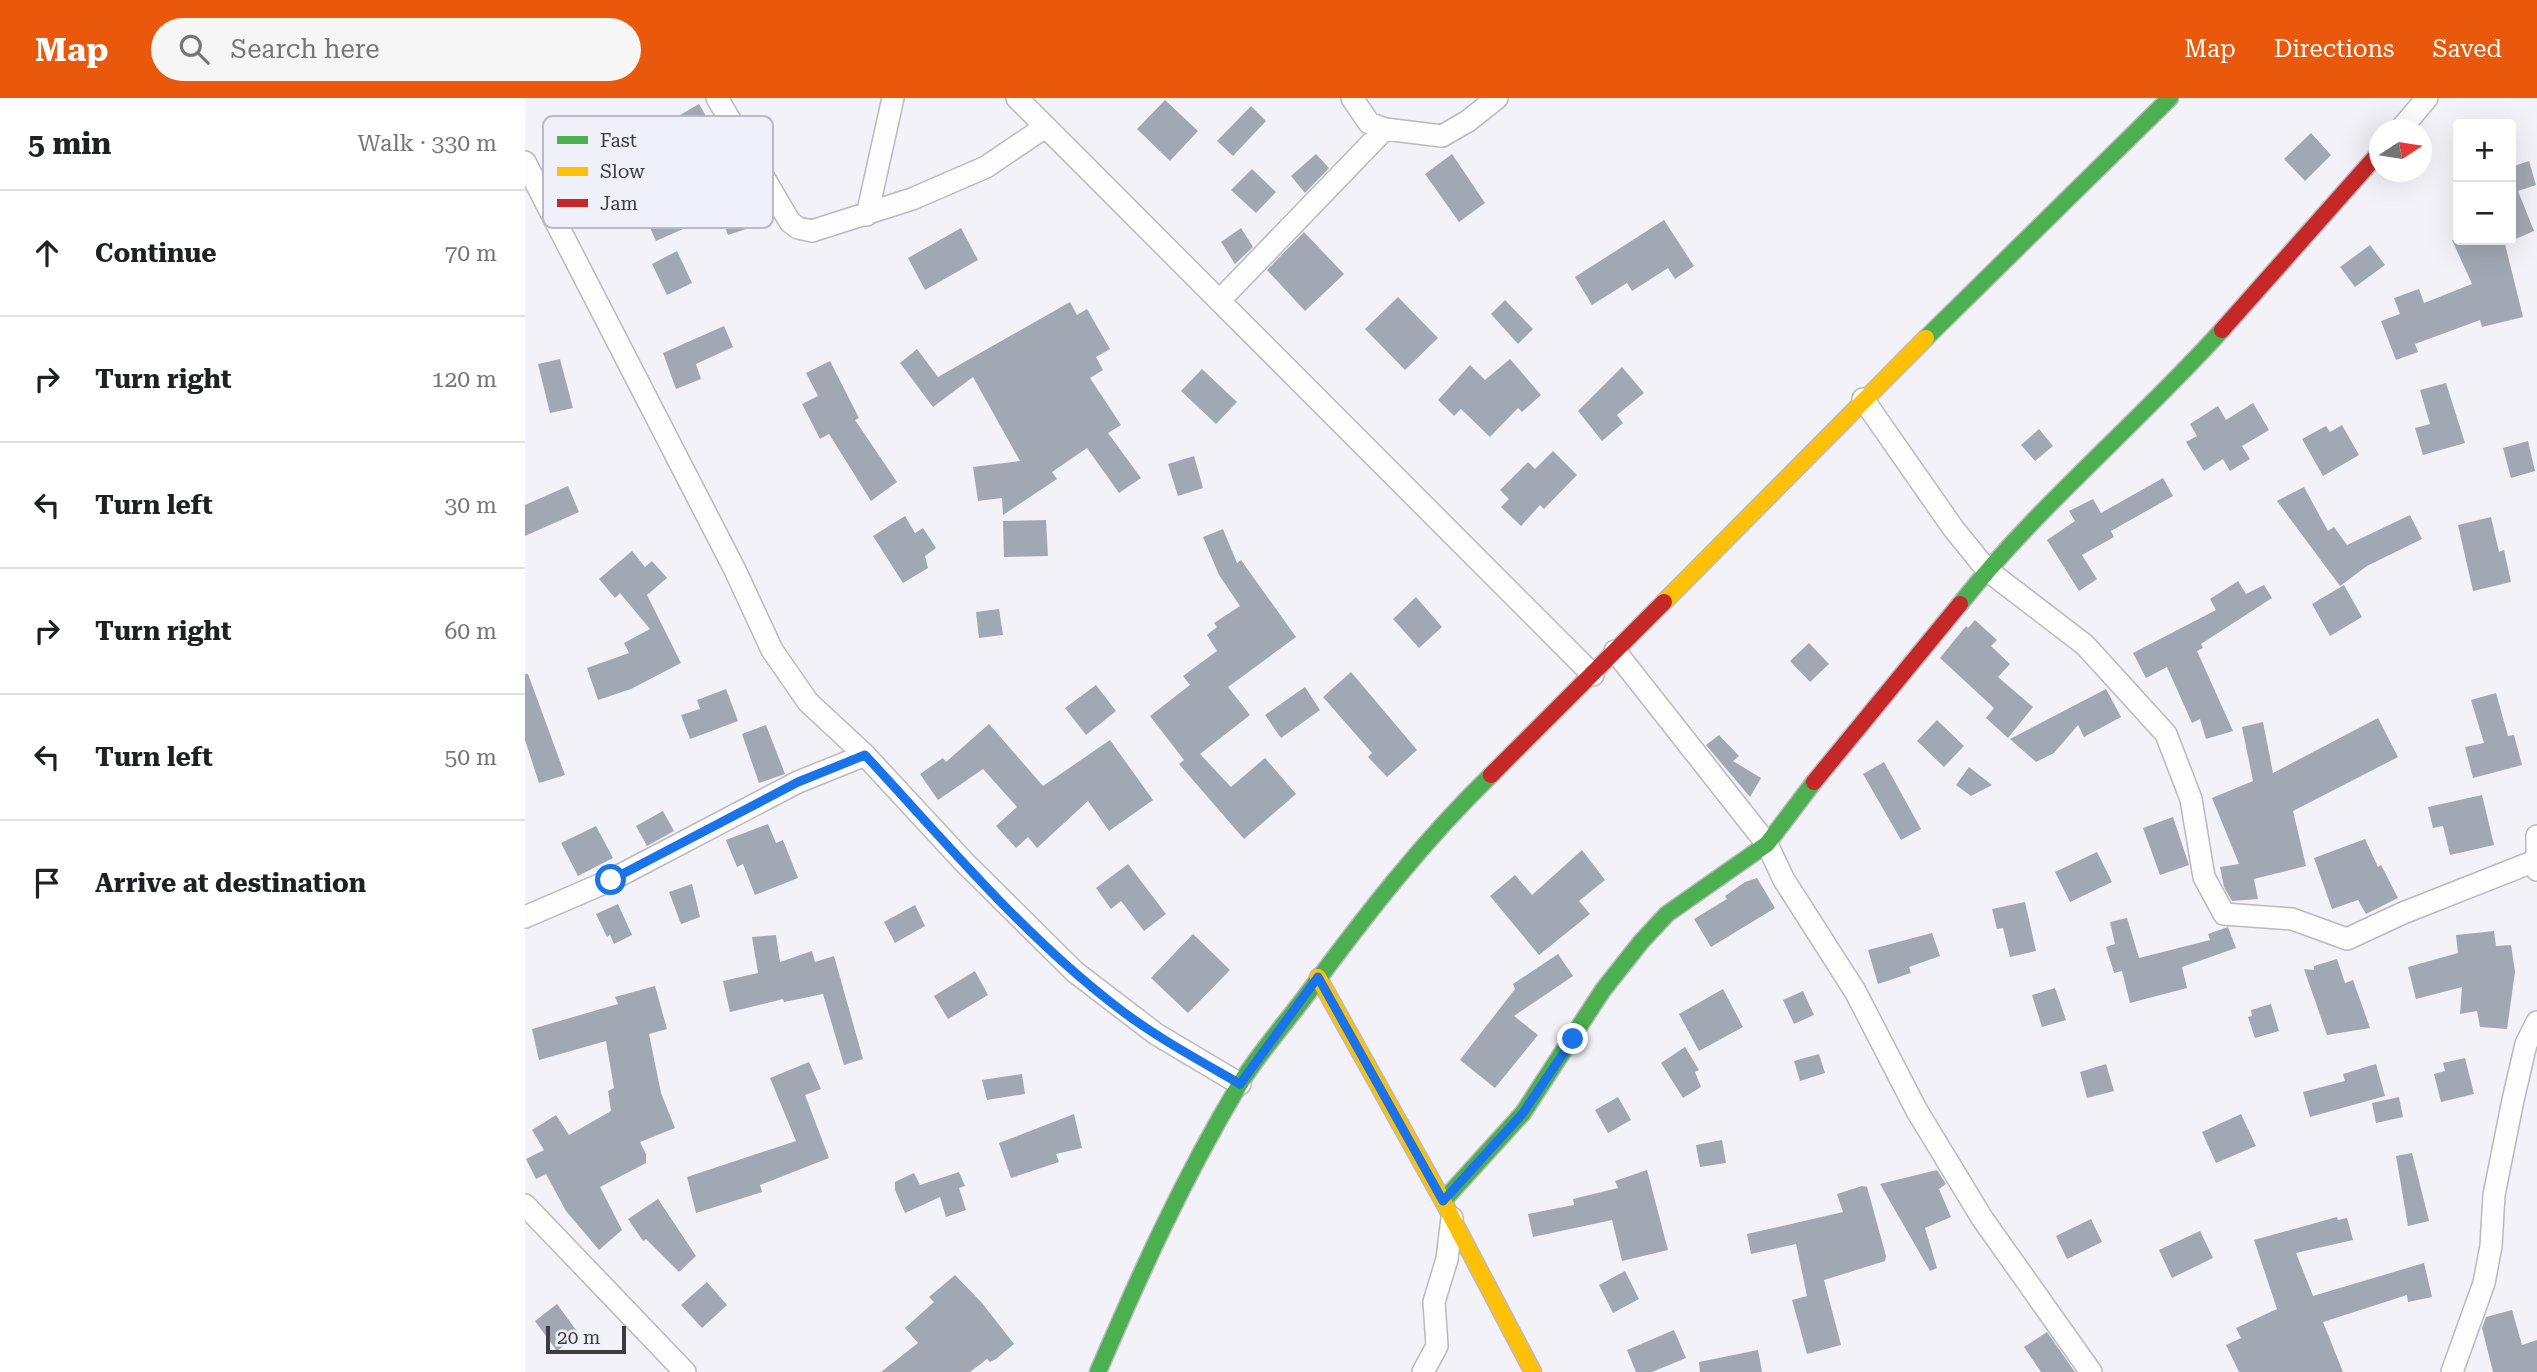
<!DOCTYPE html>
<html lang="en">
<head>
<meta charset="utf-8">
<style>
	:root { --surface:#fff; --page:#f6f6f6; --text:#202124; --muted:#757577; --line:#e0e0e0; --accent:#ea580c }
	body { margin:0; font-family:"Roboto Serif",serif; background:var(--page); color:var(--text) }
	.controls { position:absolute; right:21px; top:21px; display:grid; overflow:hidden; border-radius:7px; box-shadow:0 7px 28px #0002 }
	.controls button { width:63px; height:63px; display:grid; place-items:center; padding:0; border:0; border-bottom:2px solid var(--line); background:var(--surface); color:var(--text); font:35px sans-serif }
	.compass { position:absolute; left:1844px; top:21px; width:63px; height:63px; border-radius:50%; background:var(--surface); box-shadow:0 7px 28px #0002; rotate:78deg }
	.scale { position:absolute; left:21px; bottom:18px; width:80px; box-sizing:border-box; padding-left:7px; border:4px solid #3c3c40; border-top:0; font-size:19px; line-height:24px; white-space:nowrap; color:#3c3c40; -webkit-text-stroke:5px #f0f0fa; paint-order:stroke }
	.stop { position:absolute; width:21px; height:21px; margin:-16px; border:5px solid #1a73e8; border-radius:50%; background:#fff }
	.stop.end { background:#1a73e8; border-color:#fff; box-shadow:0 2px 7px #0008 }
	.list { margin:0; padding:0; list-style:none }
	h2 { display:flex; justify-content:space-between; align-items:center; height:91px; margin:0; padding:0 28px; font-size:30px }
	h2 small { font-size:23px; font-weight:400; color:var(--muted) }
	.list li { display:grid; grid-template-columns:46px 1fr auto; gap:21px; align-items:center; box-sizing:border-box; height:126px; padding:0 28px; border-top:2px solid var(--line) }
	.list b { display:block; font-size:26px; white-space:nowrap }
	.list em { font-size:23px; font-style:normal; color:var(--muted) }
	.icon { flex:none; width:38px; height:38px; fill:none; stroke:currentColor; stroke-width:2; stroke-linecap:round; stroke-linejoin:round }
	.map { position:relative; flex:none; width:2012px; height:1274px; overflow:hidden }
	header { display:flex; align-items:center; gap:42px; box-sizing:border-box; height:98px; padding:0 35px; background:var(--accent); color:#fff }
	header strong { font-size:33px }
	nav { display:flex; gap:38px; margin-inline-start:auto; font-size:24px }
	.search { width:490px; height:63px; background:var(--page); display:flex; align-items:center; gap:18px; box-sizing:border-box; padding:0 24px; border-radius:38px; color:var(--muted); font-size:26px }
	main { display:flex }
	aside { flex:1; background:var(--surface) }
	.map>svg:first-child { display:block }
</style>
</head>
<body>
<header>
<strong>Map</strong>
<div class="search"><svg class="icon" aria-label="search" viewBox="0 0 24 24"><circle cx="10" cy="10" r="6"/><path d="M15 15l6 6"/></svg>Search here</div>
<nav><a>Map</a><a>Directions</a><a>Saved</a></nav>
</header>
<main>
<aside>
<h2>5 min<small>Walk · 330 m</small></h2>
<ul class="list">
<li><svg class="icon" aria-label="ahead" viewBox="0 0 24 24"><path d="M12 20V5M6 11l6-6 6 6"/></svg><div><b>Continue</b></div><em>70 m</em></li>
<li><svg class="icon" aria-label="right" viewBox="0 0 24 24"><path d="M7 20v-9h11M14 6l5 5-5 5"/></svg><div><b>Turn right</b></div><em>120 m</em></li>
<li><svg class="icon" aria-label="left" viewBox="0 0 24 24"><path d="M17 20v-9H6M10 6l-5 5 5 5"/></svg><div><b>Turn left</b></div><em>30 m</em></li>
<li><svg class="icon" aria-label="right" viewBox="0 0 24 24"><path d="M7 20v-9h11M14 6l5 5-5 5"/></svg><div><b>Turn right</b></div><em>60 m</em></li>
<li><svg class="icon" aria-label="left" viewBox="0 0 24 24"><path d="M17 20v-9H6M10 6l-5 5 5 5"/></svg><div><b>Turn left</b></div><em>50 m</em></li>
<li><svg class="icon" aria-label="arrive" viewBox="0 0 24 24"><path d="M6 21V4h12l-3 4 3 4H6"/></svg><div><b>Arrive at destination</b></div></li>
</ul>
</aside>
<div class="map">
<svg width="2012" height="1274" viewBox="0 0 2012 1274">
	<rect width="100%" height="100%" fill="#f2f2f8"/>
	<path fill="#a2a8b3" d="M640,2L673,33L645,63L612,31Z
		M174,6L201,53L182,64L172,48L141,65L124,35Z
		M726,8L741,23L708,58L692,43Z
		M1786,35L1806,57L1780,83L1759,61Z
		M791,56L804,70L780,95L766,78Z
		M927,56L960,105L934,124L900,76Z
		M2004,63L2011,87L1993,93L2009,133L1986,143V69Z
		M727,71L751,94L731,115L706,92Z
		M216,89L230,128L203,137L189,99Z
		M150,113L158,131L131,143L122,123Z
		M1139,122L1169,168L1150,181L1143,170L1107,193L1102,185L1067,207L1050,179Z
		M436,130L453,162L400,192L383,160Z
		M716,130L728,149L710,166L696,144Z
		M779,134L819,176L780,213L742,172Z
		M1927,142H1979L1998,219L1957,229L1955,222L1890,246L1893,254L1871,262L1856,223L1875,216L1869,200L1894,191L1899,205L1947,186Z
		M1845,147L1860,167L1830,189L1815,169Z
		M152,153L167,185L142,197L127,166Z
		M873,199L913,240L880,272L840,231Z
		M980,202L1008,231L993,246L966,216Z
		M545,204L552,217L562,211L585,251L571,259L578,272L565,280L596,327L583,335L616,380L594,395L562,350L527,374L532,381L478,417L477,400L453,403L448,369L495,363L448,279L408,309L375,265L392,251L413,279Z
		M199,228L208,249L171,266L176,281L151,291L138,255Z
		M35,261L48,310L25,315L13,266Z
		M985,261L1016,297L997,314L993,310L965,339L936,311L929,318L913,302L945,267L960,282Z
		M305,263L334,320L330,322L372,384L346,403L304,336L295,341L277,306L293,298L281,275Z
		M1097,269L1119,295L1092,317L1098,325L1077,343L1053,313Z
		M677,271L712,304L691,326L656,293Z
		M1921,285L1940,345L1898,357L1890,330L1905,326L1895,292Z
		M1728,305L1744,332L1717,348L1725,361L1705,373L1698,361L1679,373L1661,344L1672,338L1665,326L1693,308L1701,322Z
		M1817,327L1834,357L1798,378L1777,341L1801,328L1805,334Z
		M1514,331L1528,348L1510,363L1496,347Z
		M2003,343L2010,373L1986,380L1978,350Z
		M1028,353L1052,377L1019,411L1015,407L996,428L976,409L984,401L975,392L1003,364L1010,371Z
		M669,358L678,390L653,398L643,366Z
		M1638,380L1648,398L1586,433L1589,439L1557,457L1572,481L1554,493L1522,442L1550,423L1544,413L1568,401L1576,415Z
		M43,388L54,414L0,438V407Z
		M1779,389L1803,433L1809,429L1822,447L1885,417L1897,441L1842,468L1815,488L1752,403Z
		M380,418L390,435L398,430L411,450L400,458L403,470L378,485L348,438Z
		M1966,419L1974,454L1979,452L1986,484L1948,493L1933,427Z
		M521,422L523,458L479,459L478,423Z
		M698,431L712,465L716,462L771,539L703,589L725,617L675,656L706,689L740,660L771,696L719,741L654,666L659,662L625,618L665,587L658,578L692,553L682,537L692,529L689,525L715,508L694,477L678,439Z
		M107,453L120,469L127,463L142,480L122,497L156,565L106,591L73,602L62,570L104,555L99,545L125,531L95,495L90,500L74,481Z
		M1713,483L1721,496L1739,487L1747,500L1676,546L1678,550L1672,553L1708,633L1681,641L1675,621L1667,625L1642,569L1621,580L1608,555L1691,512L1685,501Z
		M1819,487L1837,519L1805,538L1787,506Z
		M891,499L917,529L894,550L868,521Z
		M474,511L478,537L454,540L451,514Z
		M1450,522L1472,542L1466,548L1485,566L1473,579L1508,609L1483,640L1461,620L1469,610L1415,560L1441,528L1443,530Z
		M1284,545L1304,566L1285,584L1265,563Z
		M826,574L892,652L862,679L843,659L847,655L798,599Z
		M0,576H3L40,677L14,685L0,642Z
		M571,587L591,613L561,637L540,610Z
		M780,589L795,612L756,640L740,617Z
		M201,591L213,623L165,641L156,617L175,611L172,602Z
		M1581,591L1596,619L1559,639L1553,627L1529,655L1511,664L1485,641Z
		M1971,595L1983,638L1989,637L1997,667L1948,680L1940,649L1959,645L1946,602Z
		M1853,620L1873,659L1768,713L1781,768L1729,781L1733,801L1707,803L1699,789L1695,769L1714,766L1687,700L1728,683L1717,629L1738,624L1748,675Z
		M1412,622L1439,648L1419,669L1392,643Z
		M464,626L518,688L585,642L628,702L584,733L563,703L512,750L503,739L491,750L471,728L492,709L458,671L413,702L395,676L418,660L421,664Z
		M241,627L260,676L234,685L217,636Z
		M1194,637L1214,658L1208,663L1236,680L1225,699L1181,647Z
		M1359,664L1396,731L1376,742L1338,676Z
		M1444,669L1467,687L1446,698L1431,687Z
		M1957,697L1969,747L1925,757L1918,728L1908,730L1903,709Z
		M138,713L149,733L122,748L111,728Z
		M1648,719L1664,767L1635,777L1618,730Z
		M243,726L251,745L258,742L273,780L230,797L218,766L212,769L201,742Z
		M71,728L88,760L53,778L36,745Z
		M1840,741L1853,769L1856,767L1873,800L1841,816L1833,802L1807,811L1789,760Z
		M1057,752L1080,782L1054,803L1065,816L1014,857L965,798L990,777L1007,797Z
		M1572,754L1587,784L1545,804L1530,774Z
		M603,766L641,816L619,833L596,803L586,811L571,790Z
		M1232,780L1250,810L1186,849L1169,821L1202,801L1200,798L1220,784Z
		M167,786L175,819L156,826L144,794Z
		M1500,804L1511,853L1485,859L1478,830L1472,831L1467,811Z
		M93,806L107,837L89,846L85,837L82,839L71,816Z
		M390,807L400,828L370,845L359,824Z
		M1602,820L1614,860L1685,842L1683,836L1703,829L1711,850L1657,869L1662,890L1605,905L1597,873L1589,875L1581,849L1590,846L1585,824Z
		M1969,833L1971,848L1986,847L1990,874L1982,931L1955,929L1952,913L1935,916L1937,889L1891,901L1883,869L1933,855L1931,837Z
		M1407,835L1415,858L1384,869L1386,875L1353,886L1343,852Z
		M668,836L705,872L663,915L626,880Z
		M251,837L255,864L287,853L290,864L309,858L338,961L319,967L298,896L259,904L258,901L205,914L198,883L233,875L227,839Z
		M1033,856L1048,878L989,918L1013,937L970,990L935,962L990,891L988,886Z
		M1812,861L1820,885L1828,882L1845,930L1802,937L1779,871L1789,872V868Z
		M450,873L463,897L423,921L409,898Z
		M130,888L142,931L124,936L136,995L150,1030L115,1044L121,1056V1065L75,1089L97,1132L74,1152L41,1113L21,1076L11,1081L1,1061L19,1052L7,1032L31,1017L44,1037L86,1013L83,993L89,990L81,943L14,962L7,931L93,906L90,899Z
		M1530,890L1541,922L1517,929L1507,897Z
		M1198,891L1218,929L1174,953L1154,916Z
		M1278,893L1289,917L1269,926L1258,902Z
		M1746,906L1754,933L1730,940L1723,919L1727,918L1726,912Z
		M1160,949L1174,972L1170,974L1176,989L1158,1000L1136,965Z
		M1294,956L1300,975L1275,983L1269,963Z
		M1940,960L1949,996L1916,1004L1909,976L1920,973L1918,965Z
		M284,964L296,991L280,997L304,1060L235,1087L237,1094L171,1115L162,1079L271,1043L245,980Z
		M1581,966L1589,993L1562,1000L1555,974Z
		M1851,966L1860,998L1785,1019L1778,994L1820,983L1818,976Z
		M497,976L500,996L462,1002L457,982Z
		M1093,999L1106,1022L1083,1035L1070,1012Z
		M1874,999L1878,1019L1851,1025L1847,1005Z
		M549,1016L557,1050L531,1056L534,1064L486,1080L474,1045Z
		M1716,1016L1731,1048L1691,1065L1677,1034Z
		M1197,1042L1201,1065L1175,1069L1171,1047Z
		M1887,1055L1904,1123L1883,1128L1871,1058Z
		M1122,1072L1143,1152L1097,1163L1087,1122L1008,1139L1003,1116L1049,1107L1048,1101L1093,1090L1090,1083Z
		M1412,1072L1421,1086L1414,1091L1426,1119L1400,1130L1412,1170L1405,1173L1355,1086Z
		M434,1074L440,1088L434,1090L441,1112L421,1119L415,1099L380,1115L370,1092V1084L389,1075L395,1087Z
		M1337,1088L1342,1089L1361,1158L1360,1163L1299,1182L1316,1247L1282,1256L1267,1202L1282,1198L1271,1146L1226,1156L1222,1136L1318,1114L1312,1096Z
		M133,1101L171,1158L154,1174L121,1141L118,1143L103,1121Z
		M1812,1119L1813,1122L1822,1120L1828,1142L1771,1155L1788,1198L1899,1165L1907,1199L1883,1204L1882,1197L1798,1224L1818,1274H1714L1701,1247L1716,1240L1711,1230L1752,1211L1729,1142Z
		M1566,1121L1577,1144L1542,1161L1531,1138Z
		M1675,1133L1688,1160L1647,1180L1634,1152Z
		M1100,1173L1114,1201L1088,1215L1074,1187Z
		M430,1177L457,1205L489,1246L471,1261L465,1264L462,1261L445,1274H356L393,1245L380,1230L409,1204L404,1199Z
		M182,1184L202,1207L177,1230L156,1207Z
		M32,1206L54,1236L32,1253L10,1223Z
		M1987,1212L1997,1247L2012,1242V1274H1968L1957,1230L1961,1219Z
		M1149,1232L1161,1260L1127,1274H1111L1102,1252Z
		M1522,1234L1545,1267L1550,1274H1516L1499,1249Z
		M1233,1252L1237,1274H1175L1174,1264Z"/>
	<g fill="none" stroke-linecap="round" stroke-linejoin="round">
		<defs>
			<path id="street" d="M192,0L265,124L273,130L287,133L387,101L461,69L520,29
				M492,0L1068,577
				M827,0L844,25L860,31L917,38L943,23L972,0
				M1875,32L1902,0
				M0,64L210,472L247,552L283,604L340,657L439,764L550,874L631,936L715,986
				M342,117L368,0
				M696,201L860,31
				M1338,301L1428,430L1462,472L1560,547L1641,636L1666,701L1679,779L1699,816L1767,821L1822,841L1878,815L2010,763
				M1090,553L1242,746L1259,782L1330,893L1392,1013L1457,1120L1566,1274
				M2012,738V772
				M0,819L86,782L273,684L340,657
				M0,1107L160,1274
				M898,1274L912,1248L909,1204L922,1161L927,1120
				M1927,1274L1959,1185L1966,1148L1969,1097L1988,1002L2001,946L2012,924"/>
			<path id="fast" d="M1401,240L1645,0
				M1435,506C1514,407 1612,326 1697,232
				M918,1103L998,1015L1078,892L1116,844L1142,816L1242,746L1289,684
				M573,1274C615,1176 658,1081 713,989C733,956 760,926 783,895C840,818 897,744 966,677"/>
			<path id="slow" d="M1139,504L1401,240
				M793,879L918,1103L1008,1274"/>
			<path id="jam" d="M1697,232L1854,55
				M966,677L1139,504
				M1289,684L1435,506"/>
		</defs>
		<use href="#street" stroke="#b9b9be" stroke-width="24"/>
		<use href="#fast" stroke="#b9b9be" stroke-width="19"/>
		<use href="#slow" stroke="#b9b9be" stroke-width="19"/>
		<use href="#jam" stroke="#b9b9be" stroke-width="19"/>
		<use href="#street" stroke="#fdfdfe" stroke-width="21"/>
		<use href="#fast" stroke="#4caf50" stroke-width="16"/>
		<use href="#slow" stroke="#ffc107" stroke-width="16"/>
		<use href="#jam" stroke="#c62828" stroke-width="16"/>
	</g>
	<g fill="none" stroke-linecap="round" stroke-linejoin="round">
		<path stroke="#1a73e8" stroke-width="9" d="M86,782L273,684L340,657C419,742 496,835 588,906C627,937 672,961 715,986L793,879L918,1103L998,1015L1048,941"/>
	</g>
	<rect x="18" y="18" width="230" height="112" rx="10" fill="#f0f0fa" stroke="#babac2" stroke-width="2"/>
	<rect x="32" y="38" width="31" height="8" fill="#4caf50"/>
	<rect x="32" y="69" width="31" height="9" fill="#ffc107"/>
	<rect x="32" y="101" width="31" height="8" fill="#c62828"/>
	<g font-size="19" fill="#3c3c40">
		<text x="75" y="49">Fast</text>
		<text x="75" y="80">Slow</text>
		<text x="75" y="112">Jam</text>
	</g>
</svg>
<div class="controls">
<button>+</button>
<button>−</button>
</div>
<svg class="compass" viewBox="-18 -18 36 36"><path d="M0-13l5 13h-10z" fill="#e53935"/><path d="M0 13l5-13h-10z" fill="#757577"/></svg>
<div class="scale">20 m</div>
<div class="stop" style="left:86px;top:782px"></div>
<div class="stop end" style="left:1048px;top:941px"></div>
</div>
</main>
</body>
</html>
